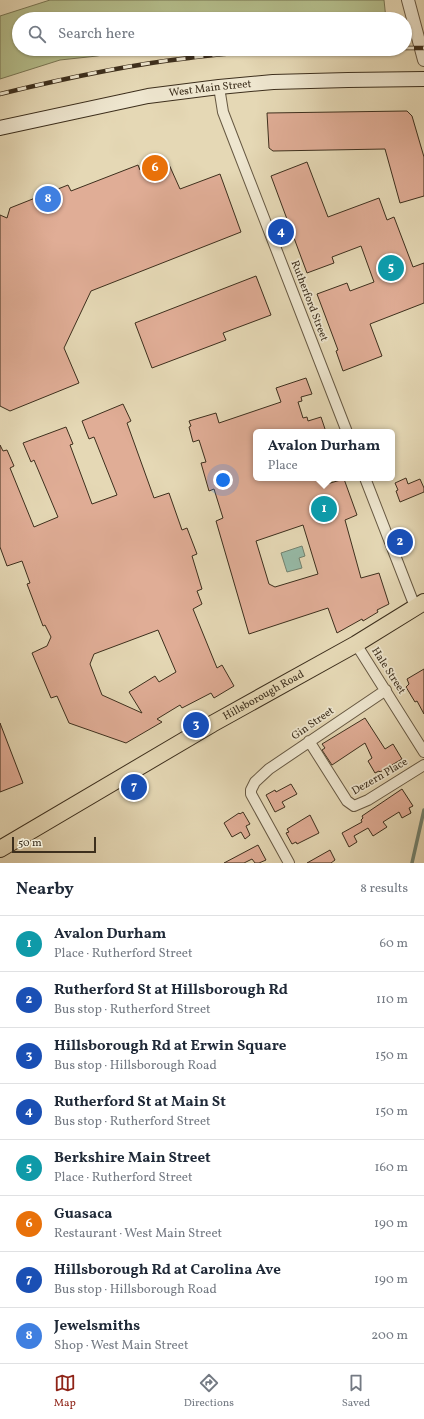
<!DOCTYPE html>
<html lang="en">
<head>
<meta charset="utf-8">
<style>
	:root { --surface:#fff; --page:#f6f6f7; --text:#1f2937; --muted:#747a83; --line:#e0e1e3; --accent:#8f2418 }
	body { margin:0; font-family:Vollkorn,serif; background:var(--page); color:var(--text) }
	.scale { position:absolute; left:12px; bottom:10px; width:84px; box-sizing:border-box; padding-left:4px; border:2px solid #3d2f1d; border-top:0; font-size:11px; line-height:14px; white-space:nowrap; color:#3d2f1d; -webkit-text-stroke:3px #eee6cf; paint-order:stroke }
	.you { position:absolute; left:223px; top:480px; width:14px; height:14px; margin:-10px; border:3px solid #fff; border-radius:50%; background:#1a73e8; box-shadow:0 0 0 6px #1a73e833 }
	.badge { display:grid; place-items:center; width:26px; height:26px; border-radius:50%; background:var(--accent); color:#fff; font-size:13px; font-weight:700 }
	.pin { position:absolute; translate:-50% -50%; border:2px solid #fff; box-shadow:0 1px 4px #0006 }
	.popup { position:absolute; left:253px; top:429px; width:142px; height:52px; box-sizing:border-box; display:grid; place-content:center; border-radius:6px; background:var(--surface); filter:drop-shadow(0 1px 3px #0005); font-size:13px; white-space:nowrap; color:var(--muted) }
	.popup b { font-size:15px; color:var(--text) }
	.popup::after { content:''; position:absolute; left:50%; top:100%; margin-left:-8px; border:8px solid transparent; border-top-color:var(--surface) }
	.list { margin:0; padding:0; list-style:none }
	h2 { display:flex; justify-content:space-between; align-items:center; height:52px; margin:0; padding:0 16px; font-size:17px }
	h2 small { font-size:13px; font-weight:400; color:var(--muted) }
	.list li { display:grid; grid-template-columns:26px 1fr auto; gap:12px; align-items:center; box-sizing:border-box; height:56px; padding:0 16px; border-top:1px solid var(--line) }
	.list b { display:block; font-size:15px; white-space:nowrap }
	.list p { margin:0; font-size:13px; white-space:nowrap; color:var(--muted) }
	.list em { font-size:13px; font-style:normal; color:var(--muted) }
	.icon { flex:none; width:22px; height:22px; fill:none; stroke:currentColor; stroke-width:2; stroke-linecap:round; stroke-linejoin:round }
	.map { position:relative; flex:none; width:424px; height:863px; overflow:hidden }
	.search { position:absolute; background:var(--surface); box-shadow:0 1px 3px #0004; left:12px; right:12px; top:12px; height:44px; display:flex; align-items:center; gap:10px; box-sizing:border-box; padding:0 14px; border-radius:22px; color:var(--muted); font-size:15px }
	.sheet { height:500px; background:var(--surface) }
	nav { display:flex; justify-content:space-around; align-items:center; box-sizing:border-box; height:56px; border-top:1px solid var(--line); background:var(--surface); font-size:11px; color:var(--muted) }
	nav a { display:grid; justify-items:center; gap:2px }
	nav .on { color:var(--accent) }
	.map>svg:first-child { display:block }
</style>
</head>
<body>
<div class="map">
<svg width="424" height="863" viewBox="0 0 424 863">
	<rect width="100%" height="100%" fill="#e5d8b5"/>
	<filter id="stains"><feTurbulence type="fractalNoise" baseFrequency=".005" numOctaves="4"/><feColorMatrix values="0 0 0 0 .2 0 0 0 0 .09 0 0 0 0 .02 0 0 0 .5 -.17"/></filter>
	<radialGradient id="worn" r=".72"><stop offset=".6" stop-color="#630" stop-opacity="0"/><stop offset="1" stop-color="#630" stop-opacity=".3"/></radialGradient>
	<path fill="#b5bf8d" stroke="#797755" d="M50,0H384L386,19H19V49H136L97,56L60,60L0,79V16Z"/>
	<path fill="#97bba8" stroke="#738370" d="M302,546L305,556L299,558L302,568L287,572L281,553Z"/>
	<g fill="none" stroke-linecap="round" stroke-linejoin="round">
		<path stroke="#738370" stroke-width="3.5" d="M412,863L424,810"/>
	</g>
	<path fill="#e0ad96" stroke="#3d2f1d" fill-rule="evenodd" d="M407,111L412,116L424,157V196L400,203L385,149L273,151L269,148L267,113Z
		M167,160L180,189L220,174L241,232L91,291L64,348L79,383L10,411L0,406V215L7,218L10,208L68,185L71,191L138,165L140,170Z
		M307,162L328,217L379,198L387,220L394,217L413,267L424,263V303L370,324L382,356L343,371L336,351L338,350L317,294L347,283L350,291L374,282L361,246L332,257L334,263L307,273L271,176Z
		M256,276L271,315L223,333L226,340L152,368L135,323Z
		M306,378L312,394L301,397L302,401L298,402L303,418L307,417L308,421L321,417L326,432H256V478H325L327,484L344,479L357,515L345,520L361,578L379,573L389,604L377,610L378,612L363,621L362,619L337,633L328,608L249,634L216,521L223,518L214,489L209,491L201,463L206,462L199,440L193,442L189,427L191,426L189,421L216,413L219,423L281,402L276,388ZM303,525L318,574L275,587L269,584L256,541Z
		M123,404L131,421L127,423L154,498L169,493L182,530L187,528L197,554L192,556L202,589L197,591L202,604L193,609L217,668L222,665L234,686L214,698L211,693L182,708L180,705L157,719L162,722L126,743L69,723L57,696L51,698L32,653L47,646L51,637L45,625L43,626L27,584L30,583L22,561L7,566L0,547V445L3,451L7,450L14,466L10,468L34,527L58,517L34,460L31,462L23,443L66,427L73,444L70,445L92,504L117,495L94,437L89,439L82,421ZM158,630L176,672L159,682L155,676L129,692L142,713L102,695L90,664L94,654Z
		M406,478L408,484L420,479L424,488V492L400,502L396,491L398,490L395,483Z
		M424,669V714L417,701L415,702L406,687L409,684L407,679Z
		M365,718L385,749L393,744L402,759L380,772L379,771L375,773L368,761L372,758L365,743L332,765L322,750L325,748L322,744Z
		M0,723L23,783L0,792Z
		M291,784L297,794L282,802L285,807L275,812L266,795L275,790L276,792Z
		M402,789L413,806L409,808L411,813L402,818L399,812L383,822L387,827L373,836L368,828L354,836L357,842L349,847L342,833L362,822L361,820L363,818L362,816Z
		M243,812L250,824L246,826L250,835L245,839L241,832L232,837L224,823L239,813L240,814Z
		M310,815L319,833L297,844L296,842L292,844L286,833L289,832L287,829Z
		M258,845L266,860L259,863H255L252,859L244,863H224Z
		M330,850L335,860L331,863H307Z"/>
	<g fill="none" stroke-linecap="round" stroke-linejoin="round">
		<defs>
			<path id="minor" d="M219,87L223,112L233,138L347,432
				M365,478L412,599L416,607
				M356,644L424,752
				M309,741L347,801L354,806L368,800L424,765
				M289,863L251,794V790L255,782L269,769L386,690"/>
			<path id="tertiary" d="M408,0L424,60"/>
			<g id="secondary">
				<path id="s1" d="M0,128L148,96L219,87L273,82L348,80L424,79"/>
			</g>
			<g id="primary">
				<path id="s2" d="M0,849L212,724L356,644L424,602"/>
			</g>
		</defs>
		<use href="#minor" stroke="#675943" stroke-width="12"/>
		<use href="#tertiary" stroke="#675943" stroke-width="14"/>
		<use href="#secondary" stroke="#3d2f1d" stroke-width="16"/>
		<use href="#primary" stroke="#3d2f1d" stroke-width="18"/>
		<use href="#minor" stroke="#eee6cf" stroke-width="10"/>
		<use href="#tertiary" stroke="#eee6cf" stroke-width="12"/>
		<use href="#secondary" stroke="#eee6cf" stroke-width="14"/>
		<use href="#primary" stroke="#e5d8b5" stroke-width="16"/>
		<defs>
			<path id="rail" d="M405,48H424
				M0,94C62,79 125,65 189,58C225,53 262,51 298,49"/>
		</defs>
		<use href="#rail" stroke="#3d2f1d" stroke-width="4.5"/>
		<use href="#rail" stroke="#eee6cf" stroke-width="3" stroke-dasharray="9" stroke-linecap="butt"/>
	</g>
	<g text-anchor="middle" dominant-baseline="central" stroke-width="3.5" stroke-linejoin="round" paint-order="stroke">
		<g font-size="11" fill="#3d2f1d" stroke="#eee6cf">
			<text stroke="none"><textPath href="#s1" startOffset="214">West Main Street</textPath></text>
			<text transform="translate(309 301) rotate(69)">Rutherford Street</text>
			<text transform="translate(388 671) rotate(57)">Hale Street</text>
			<text stroke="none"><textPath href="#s2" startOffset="305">Hillsborough Road</textPath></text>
			<text transform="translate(313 724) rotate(-35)">Gin Street</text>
			<text transform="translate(380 777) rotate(-30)">Dezern Place</text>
		</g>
	</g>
	<rect width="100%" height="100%" filter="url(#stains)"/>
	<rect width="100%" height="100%" fill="url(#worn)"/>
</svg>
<div class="scale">50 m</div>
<div class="you"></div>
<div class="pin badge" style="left:324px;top:509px;background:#0f9aa8">1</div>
<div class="popup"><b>Avalon Durham</b>Place</div>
<div class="pin badge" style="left:400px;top:542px;background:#1a4fb4">2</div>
<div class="pin badge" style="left:196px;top:725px;background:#1a4fb4">3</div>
<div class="pin badge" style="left:281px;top:232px;background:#1a4fb4">4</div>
<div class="pin badge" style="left:391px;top:268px;background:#0f9aa8">5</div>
<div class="pin badge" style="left:155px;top:168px;background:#e8710a">6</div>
<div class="pin badge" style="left:134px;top:787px;background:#1a4fb4">7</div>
<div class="pin badge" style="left:48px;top:199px;background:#3f7fe0">8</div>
<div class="search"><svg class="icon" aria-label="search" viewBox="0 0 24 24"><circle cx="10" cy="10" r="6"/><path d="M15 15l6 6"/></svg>Search here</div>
</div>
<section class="sheet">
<h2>Nearby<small>8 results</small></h2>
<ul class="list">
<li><span class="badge" style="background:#0f9aa8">1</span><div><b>Avalon Durham</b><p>Place · Rutherford Street</p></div><em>60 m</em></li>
<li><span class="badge" style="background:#1a4fb4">2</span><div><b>Rutherford St at Hillsborough Rd</b><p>Bus stop · Rutherford Street</p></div><em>110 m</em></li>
<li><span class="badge" style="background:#1a4fb4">3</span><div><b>Hillsborough Rd at Erwin Square</b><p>Bus stop · Hillsborough Road</p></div><em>150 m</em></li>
<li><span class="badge" style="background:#1a4fb4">4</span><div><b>Rutherford St at Main St</b><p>Bus stop · Rutherford Street</p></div><em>150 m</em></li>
<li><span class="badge" style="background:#0f9aa8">5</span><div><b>Berkshire Main Street</b><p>Place · Rutherford Street</p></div><em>160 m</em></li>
<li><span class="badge" style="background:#e8710a">6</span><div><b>Guasaca</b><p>Restaurant · West Main Street</p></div><em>190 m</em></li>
<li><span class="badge" style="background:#1a4fb4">7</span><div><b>Hillsborough Rd at Carolina Ave</b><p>Bus stop · Hillsborough Road</p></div><em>190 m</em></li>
<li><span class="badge" style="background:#3f7fe0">8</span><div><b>Jewelsmiths</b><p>Shop · West Main Street</p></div><em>200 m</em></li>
</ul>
</section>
<nav>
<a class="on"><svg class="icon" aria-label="map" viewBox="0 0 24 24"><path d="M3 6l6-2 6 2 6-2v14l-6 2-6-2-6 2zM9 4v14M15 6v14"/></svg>Map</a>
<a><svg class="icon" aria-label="directions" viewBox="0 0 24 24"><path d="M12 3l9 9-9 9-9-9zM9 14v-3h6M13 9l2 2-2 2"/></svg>Directions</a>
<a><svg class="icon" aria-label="saved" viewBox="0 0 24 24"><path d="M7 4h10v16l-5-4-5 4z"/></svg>Saved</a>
</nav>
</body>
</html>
